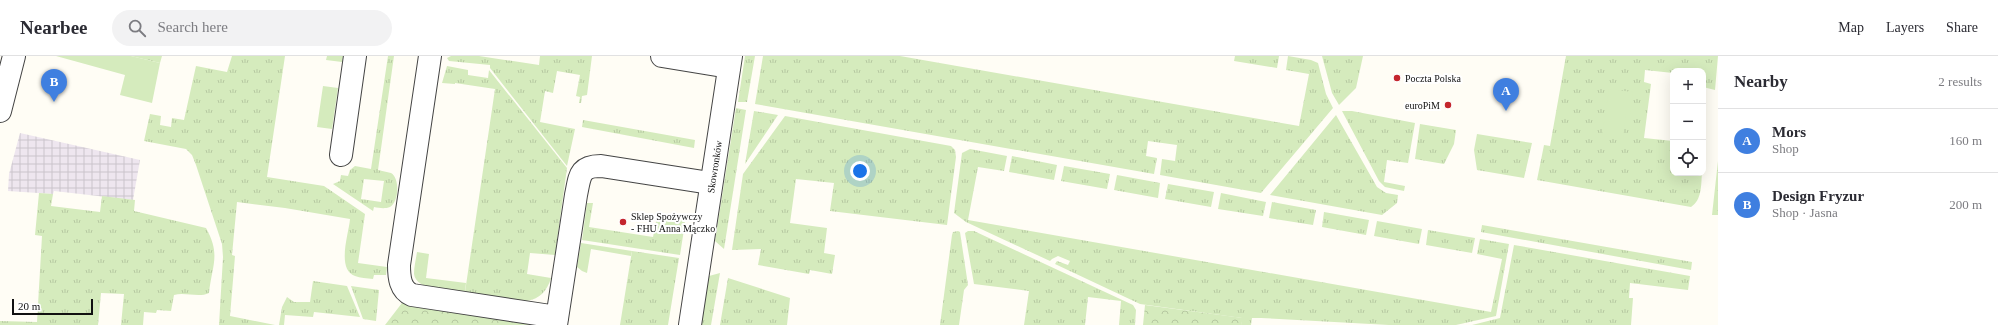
<!DOCTYPE html>
<html lang="en">
<head>
<meta charset="utf-8">
<style>
	:root { --surface:#fff; --page:#f2f2f3; --text:#2b2b33; --muted:#7c7c81; --line:#e1e1e2; --accent:#d93025 }
	body { margin:0; font-family:Georgia,serif; background:var(--page); color:var(--text) }
	.controls { position:absolute; right:12px; top:12px; display:grid; overflow:hidden; border-radius:8px; box-shadow:0 4px 16px #0002 }
	.controls button { width:36px; height:36px; display:grid; place-items:center; padding:0; border:0; border-bottom:1px solid var(--line); background:var(--surface); color:var(--text); font:20px sans-serif }
	.scale { position:absolute; left:12px; bottom:10px; width:81px; box-sizing:border-box; padding-left:4px; border:2px solid #111; border-top:0; font-size:11px; line-height:14px; white-space:nowrap; color:#111; -webkit-text-stroke:3px #fff; paint-order:stroke }
	.you { position:absolute; left:860px; top:115px; width:14px; height:14px; margin:-10px; border:3px solid #fff; border-radius:50%; background:#1a73e8; box-shadow:0 0 0 6px #1a73e833 }
	.badge { display:grid; place-items:center; width:26px; height:26px; border-radius:50%; background:var(--accent); color:#fff; font-size:13px; font-weight:700 }
	.pin { position:absolute; translate:-50% -33px; filter:drop-shadow(0 1px 2px #0008) }
	.pin::after { content:''; position:absolute; top:21px; width:14px; height:12px; background:inherit; clip-path:polygon(0 0,100% 0,50% 100%) }
	.list { margin:0; padding:0; list-style:none }
	h2 { display:flex; justify-content:space-between; align-items:center; height:52px; margin:0; padding:0 16px; font-size:17px }
	h2 small { font-size:13px; font-weight:400; color:var(--muted) }
	.list li { display:grid; grid-template-columns:26px 1fr auto; gap:12px; align-items:center; box-sizing:border-box; height:64px; padding:0 16px; border-top:1px solid var(--line) }
	.list b { display:block; font-size:15px; white-space:nowrap }
	.list p { margin:0; font-size:13px; white-space:nowrap; color:var(--muted) }
	.list em { font-size:13px; font-style:normal; color:var(--muted) }
	.icon { flex:none; width:22px; height:22px; fill:none; stroke:currentColor; stroke-width:2; stroke-linecap:round; stroke-linejoin:round }
	.map { position:relative; flex:none; width:1718px; height:269px; overflow:hidden }
	header { display:flex; align-items:center; gap:24px; box-sizing:border-box; height:56px; padding:0 20px; background:var(--surface); border-bottom:1px solid var(--line) }
	header strong { font-size:19px }
	nav { display:flex; gap:22px; margin-inline-start:auto; font-size:14px }
	.search { width:280px; height:36px; background:var(--page); display:flex; align-items:center; gap:10px; box-sizing:border-box; padding:0 14px; border-radius:22px; color:var(--muted); font-size:15px }
	main { display:flex }
	aside { flex:1; background:var(--surface) }
	.map>svg:first-child { display:block }
</style>
</head>
<body>
<header>
<strong>Nearbee</strong>
<div class="search"><svg class="icon" aria-label="search" viewBox="0 0 24 24"><circle cx="10" cy="10" r="6"/><path d="M15 15l6 6"/></svg>Search here</div>
<nav><a>Map</a><a>Layers</a><a>Share</a></nav>
</header>
<main>
<div class="map">
<svg width="1718" height="269" viewBox="0 0 1718 269">
	<defs>
		<pattern id="industrial-grid" width="8" height="8" patternUnits="userSpaceOnUse"><rect width="8" height="8" fill="#eee6ef"/><path d="M0 4h8M4 0v8" fill="none" stroke="#cbc4cc"/></pattern>
		<pattern id="grass-tufts" width="24" height="20" patternUnits="userSpaceOnUse"><rect width="24" height="20" fill="#d5ebbd"/><path d="M3 7l-1-3M5 7V3M7 7l1-3M15 17l-1-3M17 17v-4M19 17l1-3" fill="none" stroke="#b6c8a1"/></pattern>
		<pattern id="park-crowns" width="20" height="18" patternUnits="userSpaceOnUse"><rect width="20" height="18" fill="#d5ebbd"/><path d="M2 6a3 3 0 1 1 6 0M12 15a3 3 0 1 1 6 0" fill="none" stroke="#b6c8a1"/></pattern>
	</defs>
	<rect width="100%" height="100%" fill="#fffdf5"/>
	<path fill="url(#industrial-grid)" d="M20,77L140,104L133,144L54,135L53,138L8,135L9,118Z"/>
	<path fill="url(#grass-tufts)" fill-rule="evenodd" d="M131,0H162L160,7Z
		M232,0H285L267,121L324,130L365,158L358,207L387,211L386,219H374L373,223C367,222 360,222 355,220C336,213 349,177 350,163L285,152L237,146L232,199L235,200L230,260L275,269H219L223,201L222,188L196,109L192,99L186,93L144,85L150,58L161,60L160,69L171,71L172,62L184,64L196,10L227,16Z
		M388,0H394L378,114L391,117C400,122 399,146 390,151C385,153 379,152 374,151L373,155L333,128L340,125L341,119L348,120L350,114L355,110L371,113ZM364,123L384,125L381,146L361,143Z
		M451,0H479L539,9L540,0H592L587,39L582,40L581,47H579L580,41L576,40L580,19L557,15L553,37L545,35L540,66L575,73L567,110L490,12V9L449,5L447,2Z
		M745,0H755L747,46H738Z
		M763,0H900L1299,70L1309,18L1286,14L1288,0L1311,4L1318,7L1326,38L1333,52L1261,137L1160,119L1162,103L1175,105L1177,89L1148,85L1146,100L1157,102L1154,118L755,48Z
		M1235,0H1279L1277,12L1234,5Z
		M1322,0H1363L1356,32L1339,49L1332,37Z
		M1566,0H1718L1715,34L1703,31V15H1673V17L1645,14L1644,26L1651,28L1644,82L1673,85V117H1702C1701,129 1702,144 1691,151L1537,124L1544,89L1550,90Z
		M447,10L468,14V19L488,22L489,14L567,112L555,199L530,197L527,218L551,222C547,235 540,243 526,245L465,236L495,33L455,27V28L442,27Z
		M736,52L746,54L724,193L715,185Z
		M754,55L778,59L745,108Z
		M1342,55H1352L1415,67L1408,107L1387,104L1384,126L1405,130L1404,135L1385,131L1379,125Z
		M1336,59L1377,131L1386,137L1398,139L1397,147L1382,159L1270,139Z
		M785,60L951,90L955,94L956,101L947,169L830,155L834,127L796,123L790,167L827,172L824,197L835,199L832,218L810,214L809,218L758,209L761,193L732,194L743,118Z
		M583,64L695,84L694,92L582,71Z
		M1420,68L1456,74L1454,88L1444,108L1415,103Z
		M1477,78L1532,87L1524,122L1477,114L1474,94Z
		M970,93L1007,100L1004,115L978,111L968,164L1491,256L1502,203L1477,198L1480,183L1509,188L1496,260L1456,269H1389L1261,262H1252L1251,269H1241L1242,262L1140,248L1055,208L1057,205L1068,209L1070,205L1058,200L1052,203L1050,205L966,166L954,157L962,97Z
		M1012,100L1057,109L1054,124L1009,116Z
		M1718,105V159H1712Z
		M1064,110L1110,118L1107,133L1061,125Z
		M1117,119L1160,127L1158,142L1114,134Z
		M1168,128L1214,136L1211,151L1165,143Z
		M39,137L53,138L51,150L100,156L102,140L135,144L134,155L206,172C221,199 212,209 209,237C199,242 185,236 174,239L171,255L157,254L156,257L144,256L143,269H121L124,238L101,237L98,269H0V265L37,266L42,180L35,179Z
		M1221,137L1266,146L1263,160L1218,153Z
		M1272,146L1316,154L1313,169L1269,162Z
		M587,147H593L589,171L653,181L657,161L660,158L682,162L685,167L680,199L582,184Z
		M1324,156L1369,164L1366,179L1322,171Z
		M1377,165L1422,173L1419,188L1374,180Z
		M1482,169L1692,206L1691,214L1481,176Z
		M1428,174L1475,182L1472,197L1426,189Z
		M958,175L960,176L968,229L964,234L959,269H940L952,179L953,176Z
		M968,175H974L1133,249L1136,254L1135,269H1119L1121,245L1088,241L1085,269H1024L1029,235L974,228L965,177Z
		M1514,189L1690,220L1688,234L1630,227L1629,242H1633L1631,269H1472L1500,262Z
		M632,195L679,202L668,269H620Z
		M720,217L711,269H701L709,220Z
		M728,222L790,242L787,269H720Z
		M313,225L347,230L360,261L314,256L313,261L285,259L284,269H279L282,251L287,241L294,246H310Z
		M351,230L379,234L376,265L363,263Z"/>
	<path fill="url(#park-crowns)" d="M402,247L518,264L530,269H385Z
		M1145,249L1243,262L1241,269H1143Z"/>
	<path fill="#d5ebbd" d="M56,0H131L160,7L152,47L120,39L125,19Z
		M327,0H343L342,6L326,4Z
		M323,30L338,32L332,73L317,71Z
		M1609,33L1633,36L1630,58H1626L1623,83L1602,80Z
		M581,187L632,195L631,200L591,193L587,217L582,215L577,211Z
		M417,196L429,198L426,222L466,227L465,236C452,235 416,235 414,218C414,211 416,203 417,196Z"/>
	<g fill="none" stroke-linecap="round" stroke-linejoin="round">
		<defs>
			<g id="minor">
				<path d="M430,0L399,209C399,221 400,234 412,239L557,261"/>
				<path d="M662,0L729,11"/>
				<path d="M0,55L14,0"/>
				<path d="M341,99L355,0"/>
				<path d="M556,269L576,139C580,120 579,110 601,110L710,127"/>
				<path id="s1" d="M690,269L731,0"/>
			</g>
		</defs>
		<use href="#minor" stroke="#444" stroke-width="24"/>
		<use href="#minor" stroke="#fff" stroke-width="22"/>
	</g>
	<g fill="#c4262e" stroke="#fff" stroke-width="1.5">
		<circle cx="1397" cy="22" r="4"/>
		<circle cx="1448" cy="49" r="4"/>
		<circle cx="623" cy="166" r="4"/>
	</g>
	<g text-anchor="middle" dominant-baseline="central" stroke-width="4" stroke-linejoin="round" paint-order="stroke">
		<g font-size="10" fill="#111" stroke="#fff" text-anchor="start">
			<text x="1405" y="22">Poczta Polska</text>
			<text x="1440" y="49" text-anchor="end">euroPiM</text>
			<text x="631" y="160">Sklep Spożywczy<tspan x="631" dy="12">- FHU Anna Mączko</tspan></text>
		</g>
		<g font-size="10" fill="#111" stroke="#fff">
			<text stroke="none"><textPath href="#s1" startOffset="160">Skowronków</textPath></text>
		</g>
	</g>
</svg>
<div class="controls">
<button>+</button>
<button>−</button>
<button><svg class="icon" aria-label="locate" viewBox="0 0 24 24"><circle cx="12" cy="12" r="6"/><path d="M12 2v4M12 18v4M2 12h4M18 12h4"/></svg></button>
</div>
<div class="scale">20 m</div>
<div class="you"></div>
<div class="pin badge" style="left:1506px;top:55px;background:#3f7fe0">A</div>
<div class="pin badge" style="left:54px;top:46px;background:#3f7fe0">B</div>
</div>
<aside>
<h2>Nearby<small>2 results</small></h2>
<ul class="list">
<li><span class="badge" style="background:#3f7fe0">A</span><div><b>Mors</b><p>Shop</p></div><em>160 m</em></li>
<li><span class="badge" style="background:#3f7fe0">B</span><div><b>Design Fryzur</b><p>Shop · Jasna</p></div><em>200 m</em></li>
</ul>
</aside>
</main>
</body>
</html>
